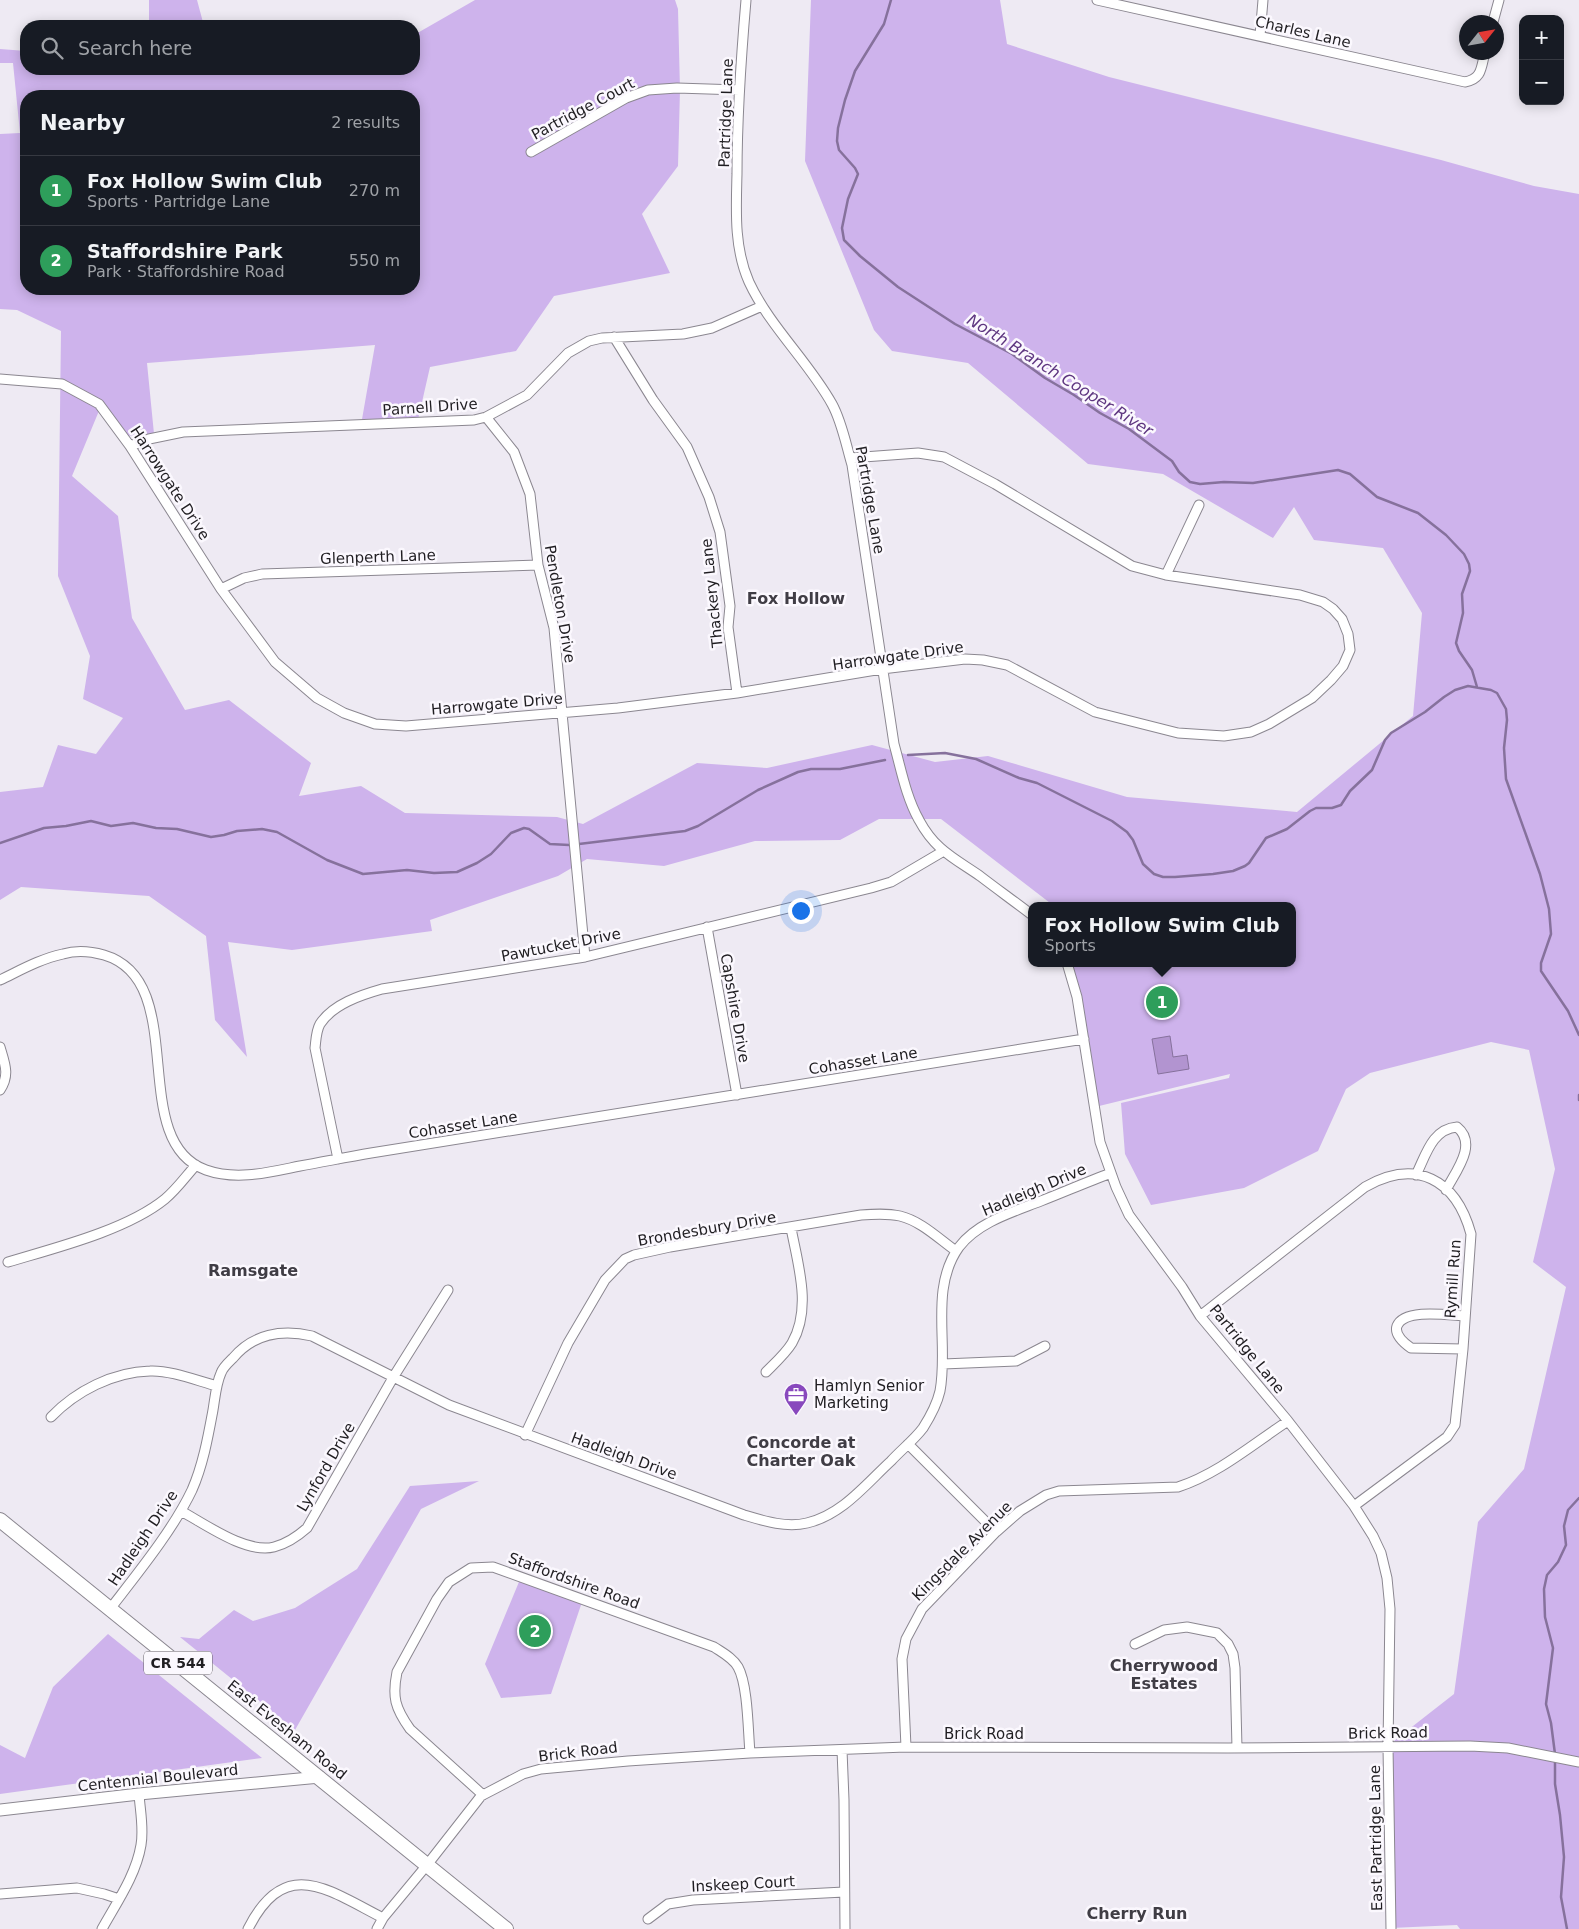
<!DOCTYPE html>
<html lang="en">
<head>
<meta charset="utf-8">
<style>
	:root { --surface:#171b24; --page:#20242c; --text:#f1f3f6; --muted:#9ea1a6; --line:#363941; --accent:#b45309 }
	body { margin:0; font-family:"DejaVu Sans",sans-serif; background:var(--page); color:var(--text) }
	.controls { position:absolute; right:15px; top:15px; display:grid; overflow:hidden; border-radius:10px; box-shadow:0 2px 12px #0003 }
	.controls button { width:45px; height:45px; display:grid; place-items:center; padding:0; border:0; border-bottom:1px solid var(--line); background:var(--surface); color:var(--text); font:25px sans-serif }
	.compass { position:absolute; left:1459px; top:15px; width:45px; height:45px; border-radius:50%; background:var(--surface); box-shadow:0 2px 12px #0003; rotate:59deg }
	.you { position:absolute; left:800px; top:910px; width:18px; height:18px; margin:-12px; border:4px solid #fff; border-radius:50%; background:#1a73e8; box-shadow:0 0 0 8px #1a73e833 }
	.badge { display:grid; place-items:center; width:32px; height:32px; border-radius:50%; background:var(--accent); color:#fff; font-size:16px; font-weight:700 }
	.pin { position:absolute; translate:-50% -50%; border:2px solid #fff; box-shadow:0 1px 5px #0006 }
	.popup { position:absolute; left:1028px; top:902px; width:268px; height:65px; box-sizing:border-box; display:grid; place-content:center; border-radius:10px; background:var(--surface); filter:drop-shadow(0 1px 4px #0005); font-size:16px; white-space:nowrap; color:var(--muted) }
	.popup b { font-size:19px; color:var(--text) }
	.popup::after { content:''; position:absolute; left:50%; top:100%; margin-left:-10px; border:10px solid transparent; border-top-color:var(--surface) }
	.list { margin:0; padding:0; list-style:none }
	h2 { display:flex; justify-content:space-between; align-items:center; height:65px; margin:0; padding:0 20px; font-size:21px }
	h2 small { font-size:16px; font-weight:400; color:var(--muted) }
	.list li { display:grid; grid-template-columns:32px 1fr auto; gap:15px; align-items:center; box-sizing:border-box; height:70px; padding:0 20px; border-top:1px solid var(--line) }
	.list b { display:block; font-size:19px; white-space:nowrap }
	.list p { margin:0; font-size:16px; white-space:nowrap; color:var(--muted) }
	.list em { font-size:16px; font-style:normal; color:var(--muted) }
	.icon { flex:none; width:28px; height:28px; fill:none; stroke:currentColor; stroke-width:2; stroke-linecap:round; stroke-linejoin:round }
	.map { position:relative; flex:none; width:1579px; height:1929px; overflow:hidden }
	.search { position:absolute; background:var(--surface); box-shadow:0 2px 12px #0003; left:20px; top:20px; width:400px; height:55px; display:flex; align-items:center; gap:12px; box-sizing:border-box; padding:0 18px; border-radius:20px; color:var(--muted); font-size:19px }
	.panel { position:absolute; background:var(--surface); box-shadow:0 2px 12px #0003; left:20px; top:90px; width:400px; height:205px; border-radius:20px }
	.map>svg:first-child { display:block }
</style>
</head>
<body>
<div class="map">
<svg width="1579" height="1929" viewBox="0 0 1579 1929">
	<rect width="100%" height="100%" fill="#eeeaf3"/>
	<path fill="#ceb3ec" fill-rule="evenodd" d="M149,0H197L204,26H149Z
		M475,0H675L678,9L680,90L678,166L642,214L670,273L554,296L516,351L430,367L417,424L361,425L375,345L147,363L154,434L124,436L101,406L72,476L118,516L132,618L185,710L229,700L311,763L299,796L361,786L405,813L557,817L583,824L697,763L767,768L872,745L935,762L988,756L1127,797L1297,812L1413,716L1422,613L1383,548L1314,540L1294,507L1273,538L1163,474L1088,464L968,363L892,351L874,330L805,161L811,0H1000L1007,44L1109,77L1441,160L1534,186L1579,194V1929H1460L1457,1925L1391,1928L1390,1744L1454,1694L1478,1522L1524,1469L1566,1287L1533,1262L1555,1169L1529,1050L1491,1042L1370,1073L1346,1089L1318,1151L1244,1188L1151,1205L1125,1154L1121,1103L1229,1078L1230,1074L1095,1107L1067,963H1292V906H1054L941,819H879L840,840L755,841L664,866L587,859L558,876L430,920L432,931L292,950L228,942L247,1057L215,1020L206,936L149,896L21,887L0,900V792L43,787L58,745L96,754L123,718L83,699L90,656L58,576L61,331L17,310L0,309V134L20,133L13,63H0V49L26,51V69H414V35ZM26,96H414V289H26Z
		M479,1481L421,1509L295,1730L180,1637L199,1639L234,1610L253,1621L295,1608L357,1569L410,1486Z
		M521,1577L583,1599L551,1694L501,1698L485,1664Z
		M108,1634L262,1758L0,1794V1745L25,1758L53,1687Z"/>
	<path fill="#b294d0" stroke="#86719c" d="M1170,1036L1173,1057L1187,1055L1189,1069L1158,1074L1152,1039Z"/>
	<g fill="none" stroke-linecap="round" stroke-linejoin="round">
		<path stroke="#86719c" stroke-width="2.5" d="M891,0L884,24L855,71L845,100L838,128L837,141L839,150L855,168L858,174L848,199L842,228L844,240L860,256L898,287L955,324L1012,354L1045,378L1074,395L1100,413L1129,429L1172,461L1179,472L1190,482L1200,484L1224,482L1253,483L1338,470L1350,474L1377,497L1418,513L1446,535L1464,554L1469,564L1470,571L1462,594L1463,613L1456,643L1459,651L1472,670L1477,687
			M908,755L945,753L976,759L1019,778L1037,783L1112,821L1127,832L1133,840L1143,864L1154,874L1163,877H1175L1213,874L1233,871L1245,866L1249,863L1266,838L1287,829L1310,811L1316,808H1332L1341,805L1350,791L1372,770L1385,740L1391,733L1425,712L1444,697L1455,690L1468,686L1491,690L1497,693L1506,709L1507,720L1504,748L1506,779L1540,874L1549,909L1551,934L1541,963V971L1568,1011L1579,1035
			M0,843L44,828L66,826L91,821L111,826L133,823L156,828L177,829L211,837L224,835L237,831L262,829L277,832L327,860L363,874L407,870L434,873L457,872L477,863L491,854L511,833L524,828L529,829L550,844L569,845
			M579,844L685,831L698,826L758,790L798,772L811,769H840L885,760
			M1579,1095V1100
			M1555,1754L1551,1723L1546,1704L1553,1648L1545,1617L1544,1589L1547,1575L1558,1562L1566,1545L1564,1526L1568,1510L1579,1498
			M1555,1759V1784L1560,1815L1564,1857L1561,1897L1567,1929"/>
		<defs>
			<path id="street" d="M746,0C741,58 737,116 737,174C736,211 734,248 749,282C770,327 808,361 832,404C842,422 846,445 852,465L894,744C901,769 906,797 919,820C935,850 954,858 980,876C997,889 1015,902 1032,915
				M1097,0L1465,82C1482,79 1481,68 1485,52
				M1493,22L1499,0
				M1260,36L1263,0
				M531,152L626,98L648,90L677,88L739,90
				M614,337L653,400L687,447L709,497L720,532L730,606L728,627L737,693
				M0,379L62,384L99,404L130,446L221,589L275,662L317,698L344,713L375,724L406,726L618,708L737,693L882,669L965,659L983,660L1007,665L1095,712L1178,733L1224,736L1251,732L1269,724L1312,698L1331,680L1343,666L1350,650L1348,634L1342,619L1333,609L1323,602L1300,595L1166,575L1132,566L995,484L944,457L918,453L850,458
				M486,417L514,452L530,494L538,565L554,628L585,957
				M130,446L149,439L183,432L474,420L486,417L527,395L568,353L589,341L602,338L683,334L712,328L762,306
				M1166,575L1199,505
				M221,589L244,578L262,574L538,565
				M707,927L737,1095
				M1067,963L1077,997L1100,1142L1116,1187L1129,1215L1182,1287L1200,1316L1288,1421L1354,1506L1373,1536L1381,1553L1387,1578L1390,1609L1388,1747L1391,1929
				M0,980C21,970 40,959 63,954C76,950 90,951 104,955C192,981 125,1141 206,1170C237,1181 270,1172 300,1166C323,1162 347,1157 371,1153L1084,1039
				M0,1047C5,1064 10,1075 0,1090
				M338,1159L315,1048C316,1040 316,1031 320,1024C333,1004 361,995 382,989L585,957L871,888L891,882L942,852
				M1416,1175C1426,1155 1432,1129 1457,1127C1478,1144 1456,1171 1446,1190
				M8,1262C55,1248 127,1230 165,1199C177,1189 186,1176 196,1165
				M1200,1316L1365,1187C1416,1158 1456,1179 1471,1234L1463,1349L1455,1425L1447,1437L1354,1506
				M1463,1349L1411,1348C1404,1343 1394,1335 1397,1326C1404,1308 1448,1315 1464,1316
				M943,1364L1016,1361L1045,1346
				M766,1372C775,1363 786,1353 792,1343C812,1308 798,1265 791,1228
				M51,1417C76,1391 113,1372 150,1371C170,1370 198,1381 217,1386
				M525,1435L568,1343L605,1280L625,1259L634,1255L670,1247L861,1215C874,1214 887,1213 900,1216C921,1221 939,1239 956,1251
				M908,1444L996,1532
				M181,1511C205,1524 246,1554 274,1547C286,1544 298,1536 307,1528L394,1376L448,1290
				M110,1609C137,1574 173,1530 192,1490C203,1465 208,1437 213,1410C215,1398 216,1384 221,1373C223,1367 229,1362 233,1358C253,1334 282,1329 312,1336L449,1405L744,1515C764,1521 786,1528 807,1523C842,1515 866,1484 891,1461C901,1450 914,1440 923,1428C930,1417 937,1404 940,1391C949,1344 929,1289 959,1247C978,1222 1013,1212 1041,1201C1064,1192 1087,1182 1111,1173
				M1135,1644L1164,1630L1187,1627L1217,1633L1228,1644L1233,1654L1235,1668L1237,1748
				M906,1747L902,1659L906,1639L922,1609L996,1532L1020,1511L1046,1495L1059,1491L1178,1487C1218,1474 1253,1444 1288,1421
				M842,1750L844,1800L845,1929
				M483,1795L410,1729C395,1708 392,1697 397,1672L437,1599L449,1582L471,1568L493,1567L714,1647C723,1653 733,1658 738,1667C748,1685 748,1731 750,1753
				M0,1894L77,1888L104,1894L119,1899
				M648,1919L668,1904L693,1900L844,1892
				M102,1929C117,1902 136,1875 141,1845C144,1828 140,1810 139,1794
				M248,1929C285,1855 328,1890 383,1918
				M377,1929L383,1918L427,1865L481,1796L523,1774L541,1769L628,1761L750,1753L906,1747L1228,1748L1470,1746L1508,1748L1579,1762"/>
			<path id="secondary" d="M0,1810L139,1794L320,1777"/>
			<path id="primary" d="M0,1520L506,1929"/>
		</defs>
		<use href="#street" stroke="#8b8790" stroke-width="11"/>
		<use href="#secondary" stroke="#8b8790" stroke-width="13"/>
		<use href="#primary" stroke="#8b8790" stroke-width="16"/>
		<use href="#street" stroke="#fff" stroke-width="9"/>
		<use href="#secondary" stroke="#fff" stroke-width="11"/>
		<use href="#primary" stroke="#fff" stroke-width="14"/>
	</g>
	<defs>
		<symbol id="office-pin" viewBox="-11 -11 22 30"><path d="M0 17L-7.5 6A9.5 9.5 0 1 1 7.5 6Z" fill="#8848bd" stroke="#fbf8fe"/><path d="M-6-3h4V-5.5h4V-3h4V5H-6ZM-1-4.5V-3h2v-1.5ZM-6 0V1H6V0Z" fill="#fff"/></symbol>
	</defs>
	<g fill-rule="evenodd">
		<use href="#office-pin" x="782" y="1381" width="28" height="38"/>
	</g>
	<g text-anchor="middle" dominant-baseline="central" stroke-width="5" stroke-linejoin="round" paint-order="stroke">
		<rect fill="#fbf8fe" stroke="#625f64" stroke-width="1" x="144" y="1651.5" width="68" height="23" rx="4"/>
		<g font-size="14" font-weight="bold" fill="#201e22">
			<text x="178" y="1663">CR 544</text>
		</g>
		<g font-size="15" fill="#201e22" stroke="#fbf8fe">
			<text transform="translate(1303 32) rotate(13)">Charles Lane</text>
			<text transform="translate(583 109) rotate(-28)">Partridge Court</text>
			<text transform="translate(726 113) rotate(-88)">Partridge Lane</text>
			<text transform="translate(430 407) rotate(-4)">Parnell Drive</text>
			<text transform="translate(170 483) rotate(57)">Harrowgate Drive</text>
			<text transform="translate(870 500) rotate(80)">Partridge Lane</text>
			<text transform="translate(378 557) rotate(-2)">Glenperth Lane</text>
			<text transform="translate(712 593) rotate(-96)">Thackery Lane</text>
			<text transform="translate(560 604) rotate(80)">Pendleton Drive</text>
			<text transform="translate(898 656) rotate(-8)">Harrowgate Drive</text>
			<text transform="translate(497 704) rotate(-5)">Harrowgate Drive</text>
			<text transform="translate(561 945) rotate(-11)">Pawtucket Drive</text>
			<text transform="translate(735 1008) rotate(80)">Capshire Drive</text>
			<text transform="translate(863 1061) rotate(-9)">Cohasset Lane</text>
			<text transform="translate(463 1125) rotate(-9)">Cohasset Lane</text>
			<text transform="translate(1034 1190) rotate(-23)">Hadleigh Drive</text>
			<text transform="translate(707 1229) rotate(-10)">Brondesbury Drive</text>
			<text transform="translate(1453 1279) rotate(-86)">Rymill Run</text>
			<text transform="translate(1247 1349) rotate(51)">Partridge Lane</text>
			<text transform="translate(624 1456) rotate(20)">Hadleigh Drive</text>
			<text transform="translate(326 1467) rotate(-60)">Lynford Drive</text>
			<text transform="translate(143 1538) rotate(-56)">Hadleigh Drive</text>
			<text transform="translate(962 1551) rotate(-45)">Kingsdale Avenue</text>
			<text transform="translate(574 1581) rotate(20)">Staffordshire Road</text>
			<text transform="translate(287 1730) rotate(39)">East Evesham Road</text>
			<text transform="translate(1388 1733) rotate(-1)">Brick Road</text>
			<text x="984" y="1734">Brick Road</text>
			<text transform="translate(578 1752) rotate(-7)">Brick Road</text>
			<text transform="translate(158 1778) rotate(-6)">Centennial Boulevard</text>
			<text transform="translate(1376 1838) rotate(-91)">East Partridge Lane</text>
			<text transform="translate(743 1884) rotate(-3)">Inskeep Court</text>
		</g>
		<g font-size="15" fill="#201e22" stroke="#fbf8fe" text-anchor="start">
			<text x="814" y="1386">Hamlyn Senior<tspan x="814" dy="17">Marketing</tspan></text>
		</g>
		<g font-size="16" font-style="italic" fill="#5e3680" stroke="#fbf8fe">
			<text transform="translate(1060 375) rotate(32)">North Branch Cooper River</text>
		</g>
		<g font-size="16" font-weight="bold" fill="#403d45" stroke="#fbf8fe">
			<text x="796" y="598">Fox Hollow</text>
			<text x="253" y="1270">Ramsgate</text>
			<text x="801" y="1442">Concorde at<tspan x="801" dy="18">Charter Oak</tspan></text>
			<text x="1164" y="1665">Cherrywood<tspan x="1164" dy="18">Estates</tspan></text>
			<text x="1137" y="1913">Cherry Run</text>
		</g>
	</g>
</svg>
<div class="controls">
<button>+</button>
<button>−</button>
</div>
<svg class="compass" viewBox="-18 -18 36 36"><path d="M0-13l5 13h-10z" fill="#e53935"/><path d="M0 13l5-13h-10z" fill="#9ea1a6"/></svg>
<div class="you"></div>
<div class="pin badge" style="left:1162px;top:1002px;background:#2e9e5b">1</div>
<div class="popup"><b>Fox Hollow Swim Club</b>Sports</div>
<div class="pin badge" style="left:535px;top:1631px;background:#2e9e5b">2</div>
<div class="search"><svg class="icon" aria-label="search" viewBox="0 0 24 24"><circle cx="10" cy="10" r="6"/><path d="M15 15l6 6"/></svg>Search here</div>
<section class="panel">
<h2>Nearby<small>2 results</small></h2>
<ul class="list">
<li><span class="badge" style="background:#2e9e5b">1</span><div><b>Fox Hollow Swim Club</b><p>Sports · Partridge Lane</p></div><em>270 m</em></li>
<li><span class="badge" style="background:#2e9e5b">2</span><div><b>Staffordshire Park</b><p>Park · Staffordshire Road</p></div><em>550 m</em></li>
</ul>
</section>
</div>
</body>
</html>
